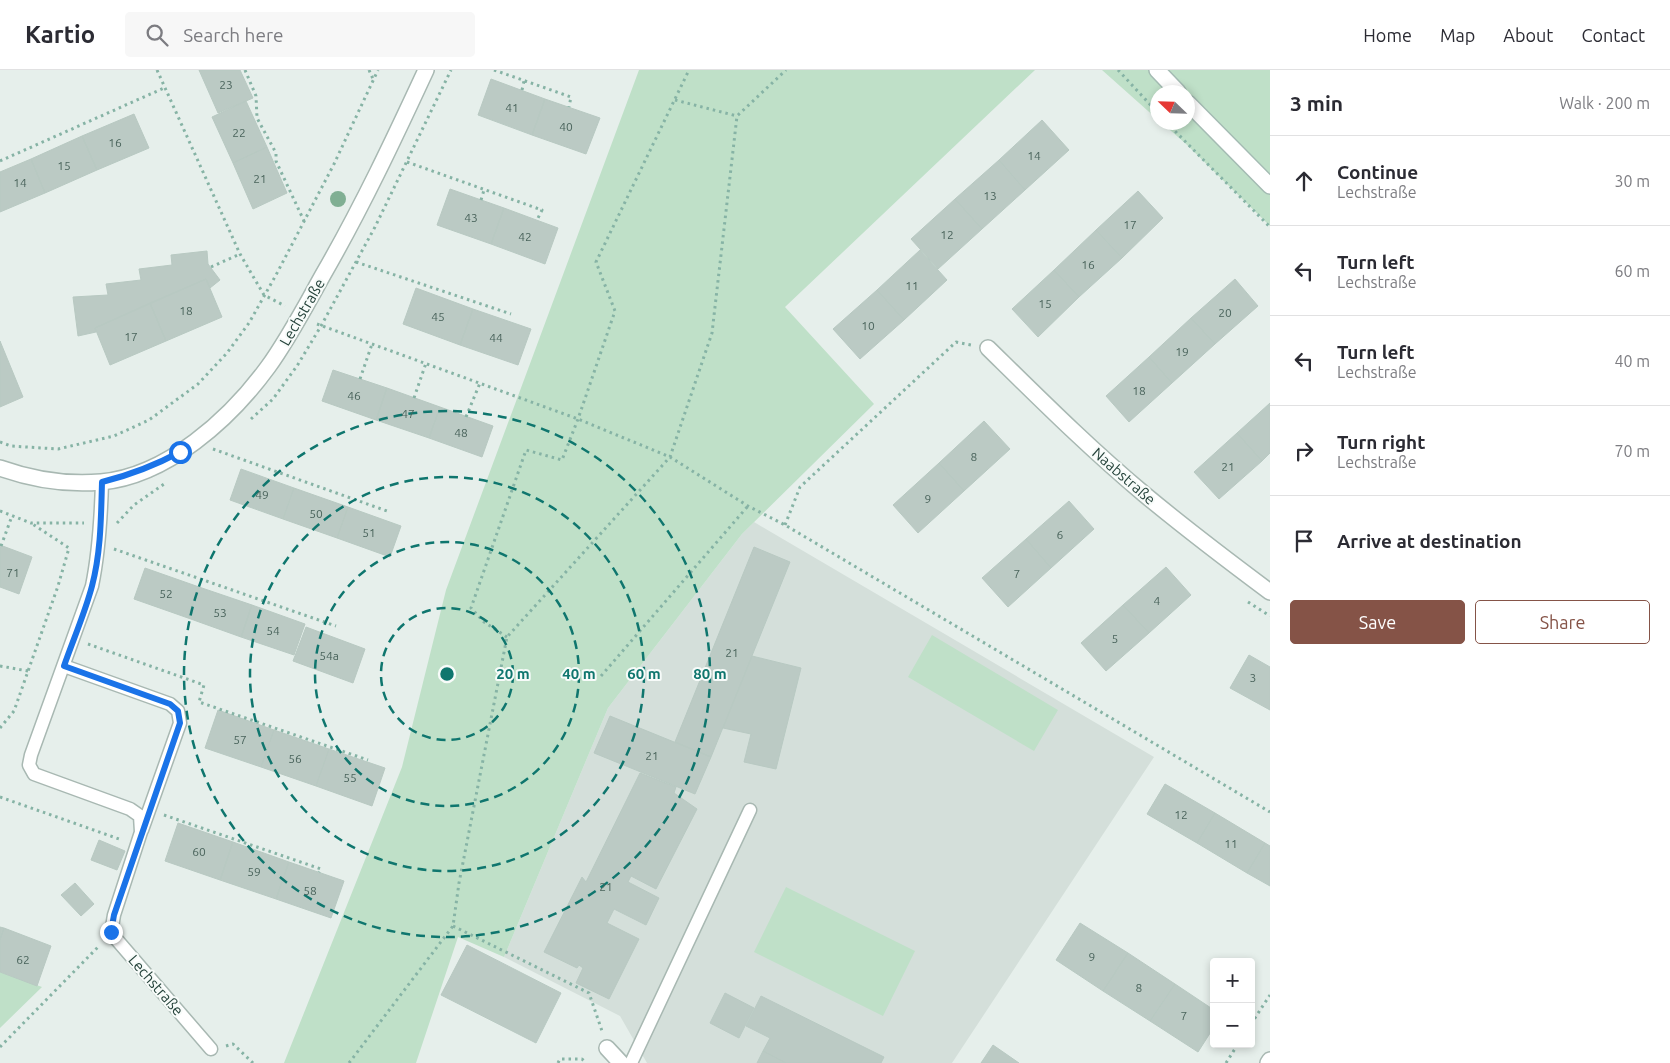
<!DOCTYPE html>
<html lang="en">
<head>
<meta charset="utf-8">
<style>
	:root { --surface:#fff; --page:#f7f7f7; --text:#2b2b33; --muted:#7c7c81; --line:#e1e1e2; --accent:#855347 }
	body { margin:0; font-family:Ubuntu,sans-serif; background:var(--page); color:var(--text) }
	.controls { position:absolute; right:15px; bottom:15px; display:grid; overflow:hidden; border-radius:5px; box-shadow:0 2px 8px #0003 }
	.controls button { width:45px; height:45px; display:grid; place-items:center; padding:0; border:0; border-bottom:1px solid var(--line); background:var(--surface); color:var(--text); font:25px sans-serif }
	.compass { position:absolute; left:1150px; top:15px; width:45px; height:45px; border-radius:50%; background:var(--surface); box-shadow:0 2px 8px #0003; rotate:293deg }
	.stop { position:absolute; width:15px; height:15px; margin:-11px; border:4px solid #1a73e8; border-radius:50%; background:#fff }
	.stop.end { background:#1a73e8; border-color:#fff; box-shadow:0 1px 5px #0008 }
	.list { margin:0; padding:0; list-style:none }
	h2 { display:flex; justify-content:space-between; align-items:center; height:65px; margin:0; padding:0 20px; font-size:21px }
	h2 small { font-size:16px; font-weight:400; color:var(--muted) }
	.list li { display:grid; grid-template-columns:32px 1fr auto; gap:15px; align-items:center; box-sizing:border-box; height:90px; padding:0 20px; border-top:1px solid var(--line) }
	.list b { display:block; font-size:19px; white-space:nowrap }
	.list p { margin:0; font-size:16px; white-space:nowrap; color:var(--muted) }
	.list em { font-size:16px; font-style:normal; color:var(--muted) }
	.actions { display:flex; gap:10px; padding:15px 20px }
	.actions a { flex:1; padding:11px 0; border:1px solid var(--accent); border-radius:5px; text-align:center; font-size:18px; color:var(--accent) }
	.actions .main { background:var(--accent); color:#fff }
	.icon { flex:none; width:28px; height:28px; fill:none; stroke:currentColor; stroke-width:2; stroke-linecap:round; stroke-linejoin:round }
	.map { position:relative; flex:none; width:1270px; height:993px; overflow:hidden }
	header { display:flex; align-items:center; gap:30px; box-sizing:border-box; height:70px; padding:0 25px; background:var(--surface); border-bottom:1px solid var(--line) }
	header strong { font-size:24px }
	nav { display:flex; gap:28px; margin-inline-start:auto; font-size:18px }
	.search { width:350px; height:45px; background:var(--page); display:flex; align-items:center; gap:12px; box-sizing:border-box; padding:0 18px; border-radius:5px; color:var(--muted); font-size:19px }
	main { display:flex }
	aside { flex:1; background:var(--surface) }
	.map>svg:first-child { display:block }
</style>
</head>
<body>
<header>
<strong>Kartio</strong>
<div class="search"><svg class="icon" aria-label="search" viewBox="0 0 24 24"><circle cx="10" cy="10" r="6"/><path d="M15 15l6 6"/></svg>Search here</div>
<nav><a>Home</a><a>Map</a><a>About</a><a>Contact</a></nav>
</header>
<main>
<div class="map">
<svg width="1270" height="993" viewBox="0 0 1270 993">
	<rect width="100%" height="100%" fill="#e6efeb"/>
	<path fill="#d4dfda" d="M754,452L1154,687L952,993H647L620,946L504,887L608,638L742,464Z"/>
	<path fill="#bfe0c8" d="M639,0H1035L785,237L874,334L742,464L608,638L504,887L458,867L416,993H284L402,697L446,520Z
		M1102,0H1270V156L1186,74L1162,53L1188,52V22H1158L1157,49Z
		M932,565L1058,640L1034,681L908,607Z
		M786,817L915,881L883,946L754,882Z
		M0,902L42,917L0,958Z"/>
	<path fill="#bbcac4" stroke="#b8c9c2" d="M199,0H240L253,28L218,43Z
		M491,9L545,29L532,65L478,45Z
		M545,29L600,48L586,84L532,65Z
		M246,31L267,77L233,93L212,47Z
		M134,44L149,78L97,100L82,66Z
		M1042,50L1069,80L1025,120L999,90Z
		M82,66L97,100L45,123L31,89Z
		M267,77L287,123L253,139L233,93Z
		M31,89L45,123L0,142V102Z
		M999,90L1025,120L982,159L955,129Z
		M450,119L504,138L491,174L437,155Z
		M1138,121L1163,148L1122,188L1096,160Z
		M955,129L982,159L938,199L911,169Z
		M504,138L558,158L545,194L491,174Z
		M1096,160L1122,188L1079,227L1054,200Z
		M920,180L947,210L904,250L877,220Z
		M207,181L208,194L220,210L210,218L206,209L95,258L96,262L78,266L73,227L108,225L106,214L141,210L139,199L172,195L171,185Z
		M1054,200L1079,227L1038,267L1012,239Z
		M206,209L222,247L166,271L150,233Z
		M1235,209L1258,236L1215,274L1191,248Z
		M416,218L473,239L460,275L403,254Z
		M877,220L904,250L860,289L833,259Z
		M150,233L166,271L110,295L95,258Z
		M473,239L531,259L518,295L460,275Z
		M1191,248L1215,274L1172,313L1149,287Z
		M0,271L23,327L0,337Z
		M1149,287L1172,313L1129,352L1106,326Z
		M333,300L387,318L376,350L322,331Z
		M387,318L440,337L429,368L376,350Z
		M1270,333V383L1262,391L1237,363Z
		M440,337L493,356L482,387L429,368Z
		M984,351L1010,379L964,421L939,393Z
		M1237,363L1262,391L1219,429L1194,402Z
		M939,393L964,421L918,463L893,435Z
		M241,399L294,418L283,449L230,430Z
		M294,418L348,437L337,468L283,449Z
		M1069,431L1094,459L1051,498L1026,469Z
		M348,437L401,456L390,487L337,468Z
		M1026,469L1051,498L1008,537L982,508Z
		M0,475L32,487L19,524L0,517Z
		M754,477L790,492L711,687L675,672Z
		M1166,497L1191,525L1149,563L1123,535Z
		M145,498L199,517L188,548L134,529Z
		M199,517L252,535L241,567L188,548Z
		M252,535L305,554L294,585L241,567Z
		M1123,535L1149,563L1106,601L1081,573Z
		M306,557L365,579L353,613L293,591Z
		M1249,585L1270,597V640L1230,618Z
		M752,586L801,598L776,699L744,692L751,664L723,658Z
		M218,640L274,660L261,697L205,678Z
		M610,646L711,687L695,724L594,683Z
		M274,660L329,679L316,716L261,697Z
		M329,679L385,698L372,736L316,716Z
		M640,703L676,717L674,723L697,739L656,819L631,806L628,812L659,828L646,855L614,839L607,853L639,869L609,929L576,913L583,898L579,895L577,898L544,882L582,807L586,812Z
		M1165,714L1215,743L1197,773L1147,744Z
		M1215,743L1265,773L1247,803L1197,773Z
		M178,753L233,772L220,810L165,791Z
		M99,770L125,781L117,800L91,790Z
		M233,772L289,792L276,829L220,810Z
		M1265,773L1270,776V816L1247,803Z
		M289,792L344,811L331,848L276,829Z
		M75,813L94,834L81,846L61,825Z
		M1080,853L1128,883L1103,921L1056,890Z
		M0,857L4,858L0,870Z
		M4,858L51,876L37,916L0,902V870Z
		M467,875L561,923L536,973L441,925Z
		M1128,883L1175,914L1150,951L1103,921Z
		M1175,914L1214,940V957L1198,982L1150,951Z
		M725,923L754,938L739,968L710,953Z
		M761,926L884,987L881,993H786L763,981L770,968L746,956Z
		M993,975L1019,993H981Z
		M763,981L786,993H757Z"/>
	<g fill="none" stroke-linecap="round" stroke-linejoin="round">
		<defs>
			<path id="service" d="M102,412C101,447 99,482 92,516L31,685L29,695L34,704L130,739L140,746L141,762L114,845L111,863L211,979
				M64,596L170,634L178,641L180,653L142,760
				M631,993L750,740"/>
			<path id="minor" d="M988,278C1039,328 1089,378 1144,424C1185,458 1227,490 1270,522
				M0,398C31,409 67,415 101,412C167,406 230,349 268,297C289,268 306,235 324,203C362,137 394,69 426,0
				M607,978L621,993
				M1268,993L1270,990"/>
			<path id="secondary" d="M1157,0L1178,22
				M1188,33L1270,116"/>
		</defs>
		<use href="#service" stroke="#a8b8b2" stroke-width="15"/>
		<use href="#minor" stroke="#a8b8b2" stroke-width="18"/>
		<use href="#secondary" stroke="#a4bbb3" stroke-width="18"/>
		<path stroke="#86b3a5" stroke-width="3" stroke-dasharray="2.5 4" stroke-linecap="butt" d="M157,0L240,184L264,225L285,236
			M245,0L256,26L257,48L276,83V91L304,151
			M369,0L373,9
			M494,0L571,27L569,37
			M1118,0L1158,43
			M522,20L524,11
			M675,30L737,46
			M1166,52L1270,157
			M0,91L164,18
			M407,92L542,140L537,150
			M481,130L484,120
			M356,192L511,244
			M211,197L240,184
			M317,254L578,349L670,387L748,436L785,455L1270,742
			M360,309L372,274
			M414,328L426,293
			M466,347L480,313
			M251,349L273,329L297,296L321,256L375,157L451,0
			M0,372L11,376L58,379L114,366L149,350L198,314L227,283L249,253L276,205L334,94L378,0
			M213,379L387,441
			M0,441L31,453H84
			M117,453L134,435L164,414
			M785,455L800,417L956,272L971,275
			M1,476L12,446
			M114,479L336,556
			M1248,532L1270,546
			M507,567L484,552L471,538L526,380L562,390L578,349L615,241L596,192L689,0
			M88,574L204,615L199,632L368,690
			M0,596L28,601
			M601,606L748,436
			M0,658L14,641L58,516L69,478L31,453
			M0,727L122,770
			M164,745L321,799L319,802
			M453,856L589,923L602,961
			M1251,954L1270,925
			M226,976L233,974L253,993
			M0,977L99,876
			M349,993L453,856L459,813L507,567L670,387L712,263L737,46L786,0
			M558,993L560,989H582L586,993
			M1226,993L1238,974"/>
		<use href="#service" stroke="#fff" stroke-width="12"/>
		<use href="#minor" stroke="#fff" stroke-width="15"/>
		<use href="#secondary" stroke="#fff" stroke-width="15"/>
	</g>
	<circle fill="#80af93" cx="338" cy="129" r="8"/>
	<g fill="none" stroke-linecap="round" stroke-linejoin="round">
		<path stroke="#1a73e8" stroke-width="6" d="M111,862L114,845L180,653L178,641L170,634L64,596C73,570 85,543 92,516C101,482 101,447 102,412C130,405 154,396 180,382"/>
	</g>
	<g fill="none" stroke="#0f766e" stroke-width="2.5" stroke-dasharray="9 6">
		<circle cx="447" cy="604" r="66"/>
		<circle cx="447" cy="604" r="132"/>
		<circle cx="447" cy="604" r="197"/>
		<circle cx="447" cy="604" r="263"/>
	</g>
	<g text-anchor="middle" dominant-baseline="central" stroke-width="4" stroke-linejoin="round" paint-order="stroke">
		<g font-size="12" fill="#4a645c">
			<text x="226" y="14">23</text>
			<text x="512" y="37">41</text>
			<text x="566" y="56">40</text>
			<text x="239" y="62">22</text>
			<text x="115" y="72">16</text>
			<text x="1034" y="85">14</text>
			<text x="64" y="95">15</text>
			<text x="260" y="108">21</text>
			<text x="20" y="112">14</text>
			<text x="990" y="125">13</text>
			<text x="471" y="147">43</text>
			<text x="1130" y="154">17</text>
			<text x="947" y="164">12</text>
			<text x="525" y="166">42</text>
			<text x="1088" y="194">16</text>
			<text x="912" y="215">11</text>
			<text x="1045" y="233">15</text>
			<text x="186" y="240">18</text>
			<text x="1225" y="242">20</text>
			<text x="438" y="246">45</text>
			<text x="868" y="255">10</text>
			<text x="131" y="266">17</text>
			<text x="496" y="267">44</text>
			<text x="1182" y="281">19</text>
			<text x="1139" y="320">18</text>
			<text x="354" y="325">46</text>
			<text x="408" y="343">47</text>
			<text x="461" y="362">48</text>
			<text x="974" y="386">8</text>
			<text x="1228" y="396">21</text>
			<text x="262" y="424">49</text>
			<text x="928" y="428">9</text>
			<text x="316" y="443">50</text>
			<text x="369" y="462">51</text>
			<text x="1060" y="464">6</text>
			<text x="13" y="502">71</text>
			<text x="1017" y="503">7</text>
			<text x="166" y="523">52</text>
			<text x="1157" y="530">4</text>
			<text x="220" y="542">53</text>
			<text x="273" y="560">54</text>
			<text x="1115" y="568">5</text>
			<text x="732" y="582">21</text>
			<text x="329" y="585">54a</text>
			<text x="1253" y="607">3</text>
			<text x="240" y="669">57</text>
			<text x="652" y="685">21</text>
			<text x="295" y="688">56</text>
			<text x="350" y="707">55</text>
			<text x="1181" y="744">12</text>
			<text x="1231" y="773">11</text>
			<text x="199" y="781">60</text>
			<text x="254" y="801">59</text>
			<text x="606" y="816">21</text>
			<text x="310" y="820">58</text>
			<text x="1092" y="886">9</text>
			<text x="23" y="889">62</text>
			<text x="1139" y="917">8</text>
			<text x="1184" y="945">7</text>
		</g>
		<g font-size="15" fill="#24423a" stroke="#f7fbf9">
			<text transform="translate(302 242) rotate(-60)">Lechstraße</text>
			<text transform="translate(1124 406) rotate(41)">Naabstraße</text>
			<text transform="translate(156 915) rotate(49)">Lechstraße</text>
		</g>
	</g>
	<circle cx="447" cy="604" r="8" fill="#0f766e" stroke="#f7fbf9" stroke-width="2.5"/>
	<g font-size="15" text-anchor="middle" font-weight="bold" fill="#0f766e" stroke="#f7fbf9" stroke-width="4" stroke-linejoin="round" paint-order="stroke">
		<text x="513" y="609">20 m</text>
		<text x="579" y="609">40 m</text>
		<text x="644" y="609">60 m</text>
		<text x="710" y="609">80 m</text>
	</g>
</svg>
<div class="controls">
<button>+</button>
<button>−</button>
</div>
<svg class="compass" viewBox="-18 -18 36 36"><path d="M0-13l5 13h-10z" fill="#e53935"/><path d="M0 13l5-13h-10z" fill="#7c7c81"/></svg>
<div class="stop" style="left:180px;top:382px"></div>
<div class="stop end" style="left:111px;top:862px"></div>
</div>
<aside>
<h2>3 min<small>Walk · 200 m</small></h2>
<ul class="list">
<li><svg class="icon" aria-label="ahead" viewBox="0 0 24 24"><path d="M12 20V5M6 11l6-6 6 6"/></svg><div><b>Continue</b><p>Lechstraße</p></div><em>30 m</em></li>
<li><svg class="icon" aria-label="left" viewBox="0 0 24 24"><path d="M17 20v-9H6M10 6l-5 5 5 5"/></svg><div><b>Turn left</b><p>Lechstraße</p></div><em>60 m</em></li>
<li><svg class="icon" aria-label="left" viewBox="0 0 24 24"><path d="M17 20v-9H6M10 6l-5 5 5 5"/></svg><div><b>Turn left</b><p>Lechstraße</p></div><em>40 m</em></li>
<li><svg class="icon" aria-label="right" viewBox="0 0 24 24"><path d="M7 20v-9h11M14 6l5 5-5 5"/></svg><div><b>Turn right</b><p>Lechstraße</p></div><em>70 m</em></li>
<li><svg class="icon" aria-label="arrive" viewBox="0 0 24 24"><path d="M6 21V4h12l-3 4 3 4H6"/></svg><div><b>Arrive at destination</b></div></li>
</ul>
<div class="actions"><a class="main">Save</a><a>Share</a></div>
</aside>
</main>
</body>
</html>
